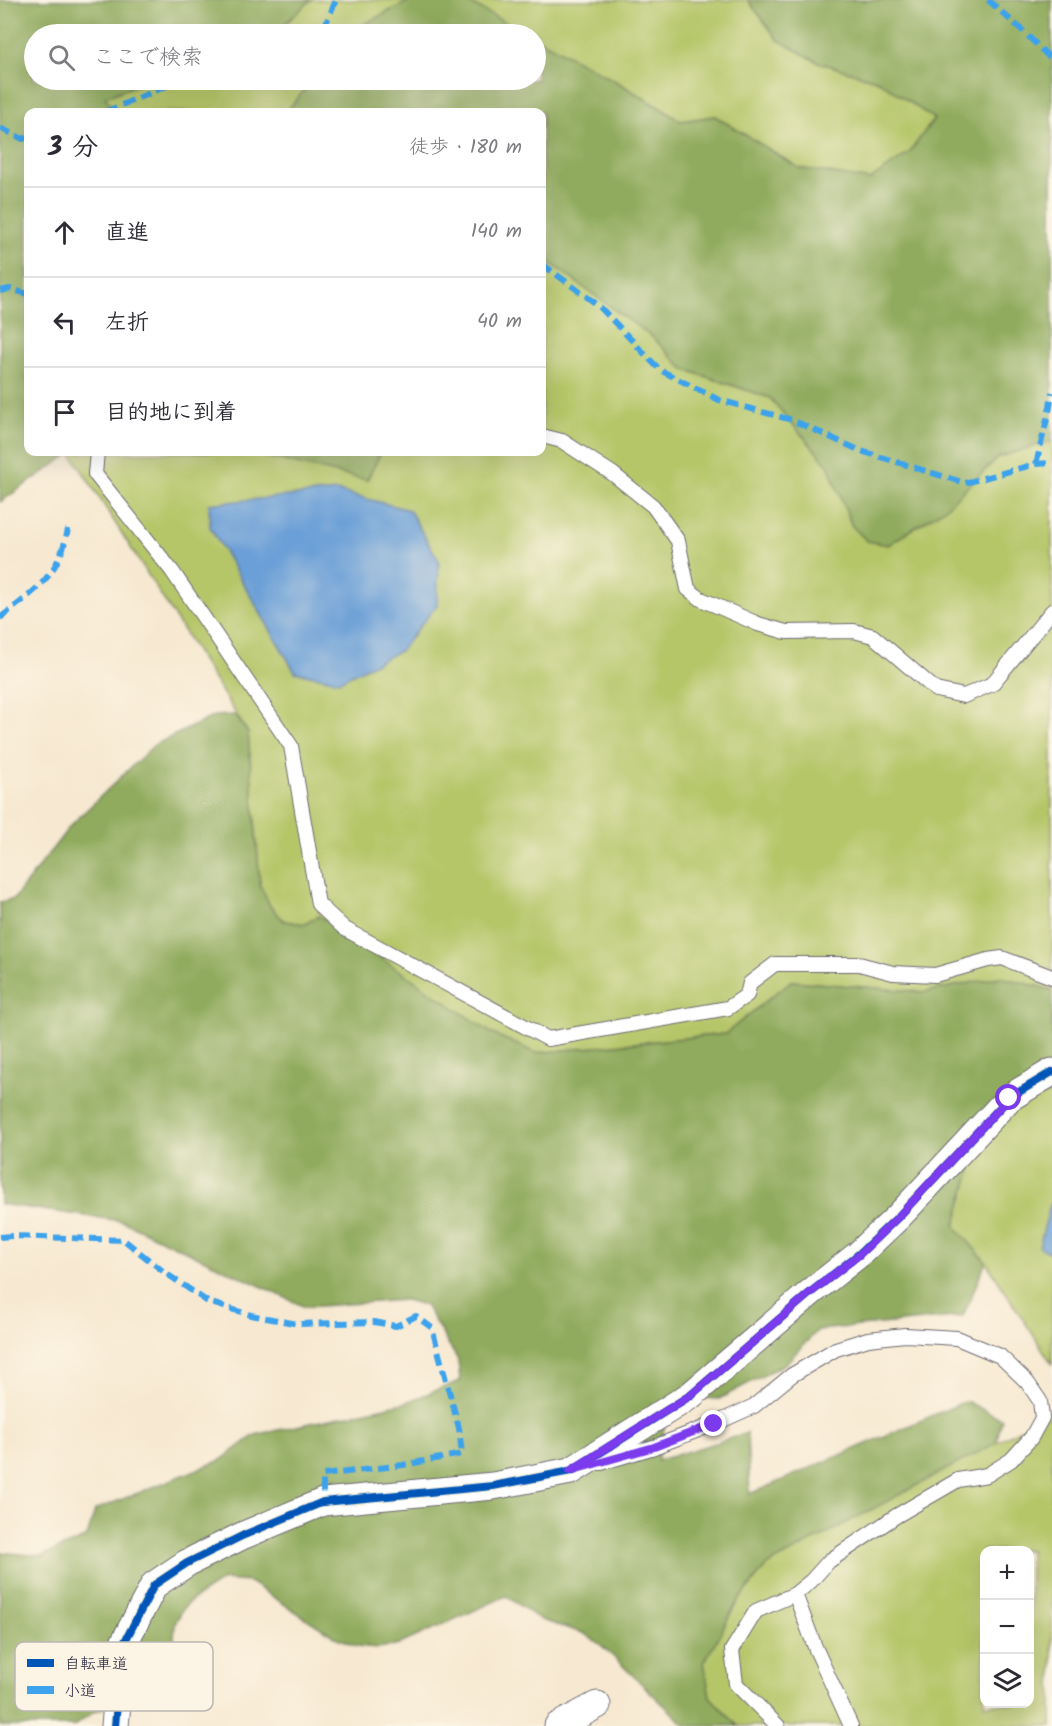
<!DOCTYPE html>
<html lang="ja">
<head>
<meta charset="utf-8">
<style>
	:root { --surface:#fff; --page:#f7f7f7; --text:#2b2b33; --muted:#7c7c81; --line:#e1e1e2 }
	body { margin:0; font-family:Kalam,"Klee One",sans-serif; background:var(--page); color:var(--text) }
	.controls { position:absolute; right:18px; bottom:18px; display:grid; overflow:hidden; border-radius:12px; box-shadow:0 6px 24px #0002 }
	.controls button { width:54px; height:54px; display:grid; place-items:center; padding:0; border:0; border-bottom:2px solid var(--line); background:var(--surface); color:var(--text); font:30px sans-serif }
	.stop { position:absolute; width:18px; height:18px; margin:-14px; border:4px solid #7c3aed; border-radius:50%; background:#fff }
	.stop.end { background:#7c3aed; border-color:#fff; box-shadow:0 2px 6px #0008 }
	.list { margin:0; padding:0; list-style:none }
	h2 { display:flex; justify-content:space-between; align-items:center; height:78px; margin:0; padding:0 24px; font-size:26px }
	h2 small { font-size:20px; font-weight:400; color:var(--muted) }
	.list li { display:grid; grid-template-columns:39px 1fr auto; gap:18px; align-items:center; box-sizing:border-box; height:90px; padding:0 24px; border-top:2px solid var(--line) }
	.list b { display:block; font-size:22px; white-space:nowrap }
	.list em { font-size:20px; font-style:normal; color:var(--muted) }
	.icon { flex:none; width:33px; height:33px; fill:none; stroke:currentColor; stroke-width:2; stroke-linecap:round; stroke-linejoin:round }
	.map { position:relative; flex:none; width:1052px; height:1726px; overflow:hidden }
	.search { position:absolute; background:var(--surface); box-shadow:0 6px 24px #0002; left:24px; top:24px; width:522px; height:66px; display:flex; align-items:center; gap:15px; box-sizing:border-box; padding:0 21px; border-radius:33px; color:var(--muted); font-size:22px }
	.panel { position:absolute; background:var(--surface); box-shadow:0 6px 24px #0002; left:24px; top:108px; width:522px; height:348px; border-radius:12px }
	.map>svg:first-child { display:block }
</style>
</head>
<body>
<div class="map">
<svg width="1052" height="1726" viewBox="0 0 1052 1726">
	<rect width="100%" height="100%" fill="#fcf5e5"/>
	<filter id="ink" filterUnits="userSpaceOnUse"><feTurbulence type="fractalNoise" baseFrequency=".0167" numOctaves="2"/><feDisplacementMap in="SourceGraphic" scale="12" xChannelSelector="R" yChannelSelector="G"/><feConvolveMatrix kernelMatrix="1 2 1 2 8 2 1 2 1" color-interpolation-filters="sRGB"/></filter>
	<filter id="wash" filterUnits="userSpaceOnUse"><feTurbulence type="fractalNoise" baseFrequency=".008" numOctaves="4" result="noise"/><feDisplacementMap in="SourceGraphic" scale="24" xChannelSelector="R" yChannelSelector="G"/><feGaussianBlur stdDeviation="1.35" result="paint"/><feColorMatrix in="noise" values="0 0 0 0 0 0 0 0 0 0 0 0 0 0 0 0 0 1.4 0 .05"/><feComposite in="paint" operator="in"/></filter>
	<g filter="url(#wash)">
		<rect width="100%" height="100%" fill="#f7e9d1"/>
		<path fill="#b5c669" stroke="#6c7452" stroke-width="1.5" fill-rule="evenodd" d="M311,0H411L345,34H266L278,30Z
			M463,0H748L778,40L818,62L879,81L934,119L909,153L870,180L799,168L715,116L681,121L619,83L536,38V34H528Z
			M150,80H313L286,112H114L105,97Z
			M542,257L652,337L684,369L770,398L828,465L852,526L888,545L944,509L999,457L1052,441V990L1000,977L925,992L791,981L725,1034L536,1053L493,1034L305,924L284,921L270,906L260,885L248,733L71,453L245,452L367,480L381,452H542Z
			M1052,1093V1364L986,1262L955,1227L985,1121L1021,1101Z
			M1052,1412V1726H738L710,1697L704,1663L736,1604L766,1566ZM984,1550H1030V1704H984Z"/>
		<path fill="#90ab5d" stroke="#59664c" stroke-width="1.5" d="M0,0H311L278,30L266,34H34V80H150L105,97L114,112H28V452H73L0,502Z
			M411,0H463L528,34H345Z
			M748,0H1052V441L999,457L944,509L888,545L867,541L852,526L828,465L770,398L684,369L652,337L542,257V112H286L313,80H536V38L619,83L681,121L715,116L799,168L870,180L909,153L934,119L879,81L818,62L778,40Z
			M245,452H381L367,480Z
			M235,715L248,733L260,885L270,906L284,921L305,924L319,916L493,1034L536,1053L725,1034L791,981L925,992L1000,977L1052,990V1093L1021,1101L985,1121L955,1226L986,1262L963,1316L818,1330L785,1364L719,1399L671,1396L657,1461L747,1433L750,1494L966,1401L1002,1419L996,1443L766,1566L736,1604L704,1663L710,1697L738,1726H686L601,1645L583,1633L541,1620L506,1596L400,1644L378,1648L357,1646L335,1637L250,1582L223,1580L186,1604L175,1623L172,1669L157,1686L93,1712L75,1726H0V1552L42,1556L87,1537L95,1510L221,1460L255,1435L404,1403L460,1381L458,1360L425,1305L405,1300L305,1307L122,1221L0,1204V902L14,899L70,826L154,745L214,716Z"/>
		<path fill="#6b9fd7" stroke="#466089" stroke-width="1.5" d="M337,491L409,510L439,561L437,605L400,651L339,681L295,672L210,527L209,504Z
			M1052,1198V1254L1039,1247Z"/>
	</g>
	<g filter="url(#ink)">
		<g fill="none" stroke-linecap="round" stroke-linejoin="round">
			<defs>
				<path id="service" d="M542,436L562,441L613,474L653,506L678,541L688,589L701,599L758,624L786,632L854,631L873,636L936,690L964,696L992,684L1052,611
					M97,452L95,474L172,571L291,746L318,904L345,929L548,1039L728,1008L747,995L750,983L775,964H859L893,973L935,975L988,960L1002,958L1052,977
					M601,1463L654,1447L714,1424L754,1406L792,1375L836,1349L868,1339L905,1335L957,1338L1000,1356L1027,1382L1040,1401L1042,1418L1031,1438L1011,1460L987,1475L958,1480L896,1516L829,1561L811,1581L795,1594L815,1647L851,1726
					M778,1726L736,1684L732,1650L756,1611L795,1594"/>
				<path id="minor" d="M115,1726L122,1647L154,1585L187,1563L244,1535L323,1502L493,1486L571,1471L691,1395L810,1293L859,1254L899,1216L1009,1098L1052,1072
					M558,1726L597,1705"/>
			</defs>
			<use href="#service" stroke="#6d6870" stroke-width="16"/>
			<use href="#minor" stroke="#6d6870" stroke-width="29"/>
			<use href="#service" stroke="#fff" stroke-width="14"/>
			<use href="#minor" stroke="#fff" stroke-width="27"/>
			<path stroke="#3ea2ec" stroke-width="6" stroke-dasharray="12 6" stroke-linecap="butt" d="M988,0L1023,31L1052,60
				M306,34L324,28L336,0
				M105,112L181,80
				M0,128L23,139L28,137
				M542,264L598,305L660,370L719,400L792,420L861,451L965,483L1036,464L1052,463
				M0,291L10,289L28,294
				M1036,464L1050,407L1052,392
				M0,618C36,590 59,576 68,529
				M0,1237L13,1236L124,1240L164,1272L208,1302L251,1315L298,1324L374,1322L396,1326L416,1316L432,1328L459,1428L462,1454L403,1465L323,1475V1502"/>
			<defs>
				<path id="cycleway" d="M115,1726L122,1647L154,1585L187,1563L244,1535L323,1502L493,1486L571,1471L691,1395L810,1293L859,1254L899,1216L1009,1098L1052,1072"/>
			</defs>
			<use href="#cycleway" stroke="#fcf5e5" stroke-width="11"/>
			<use href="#cycleway" stroke="#0057b8" stroke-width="8"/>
		</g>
	</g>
	<g fill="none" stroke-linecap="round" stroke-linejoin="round" filter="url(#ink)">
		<path stroke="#7c3aed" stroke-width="8" d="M714,1424L654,1447L570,1471L691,1395L810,1293L860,1254L899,1216L1009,1098"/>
	</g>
	<rect x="15" y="1642" width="198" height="69" rx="9" fill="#fcf5e5" stroke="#bbb6b2" stroke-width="1.5"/>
	<rect x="27" y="1659" width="27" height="8" fill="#0057b8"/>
	<rect x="27" y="1686" width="27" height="8" fill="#3ea2ec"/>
	<g font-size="16" fill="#22223b">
		<text x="64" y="1669">自転車道</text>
		<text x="64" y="1696">小道</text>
	</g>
</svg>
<div class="controls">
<button>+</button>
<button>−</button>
<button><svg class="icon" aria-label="layers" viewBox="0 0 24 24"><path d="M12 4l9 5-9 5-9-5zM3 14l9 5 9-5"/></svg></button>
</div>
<div class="stop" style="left:1009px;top:1098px"></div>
<div class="stop end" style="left:714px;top:1424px"></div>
<div class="search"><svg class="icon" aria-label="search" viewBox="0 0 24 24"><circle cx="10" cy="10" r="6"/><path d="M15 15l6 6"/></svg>ここで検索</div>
<section class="panel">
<h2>3 分<small>徒歩 · 180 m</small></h2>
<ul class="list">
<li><svg class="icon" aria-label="ahead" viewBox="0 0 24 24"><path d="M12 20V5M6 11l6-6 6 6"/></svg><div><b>直進</b></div><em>140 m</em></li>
<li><svg class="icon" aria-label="left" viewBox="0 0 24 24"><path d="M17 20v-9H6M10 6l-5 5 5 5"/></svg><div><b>左折</b></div><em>40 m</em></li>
<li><svg class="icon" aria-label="arrive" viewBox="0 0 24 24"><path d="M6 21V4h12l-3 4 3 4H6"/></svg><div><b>目的地に到着</b></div></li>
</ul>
</section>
</div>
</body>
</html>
